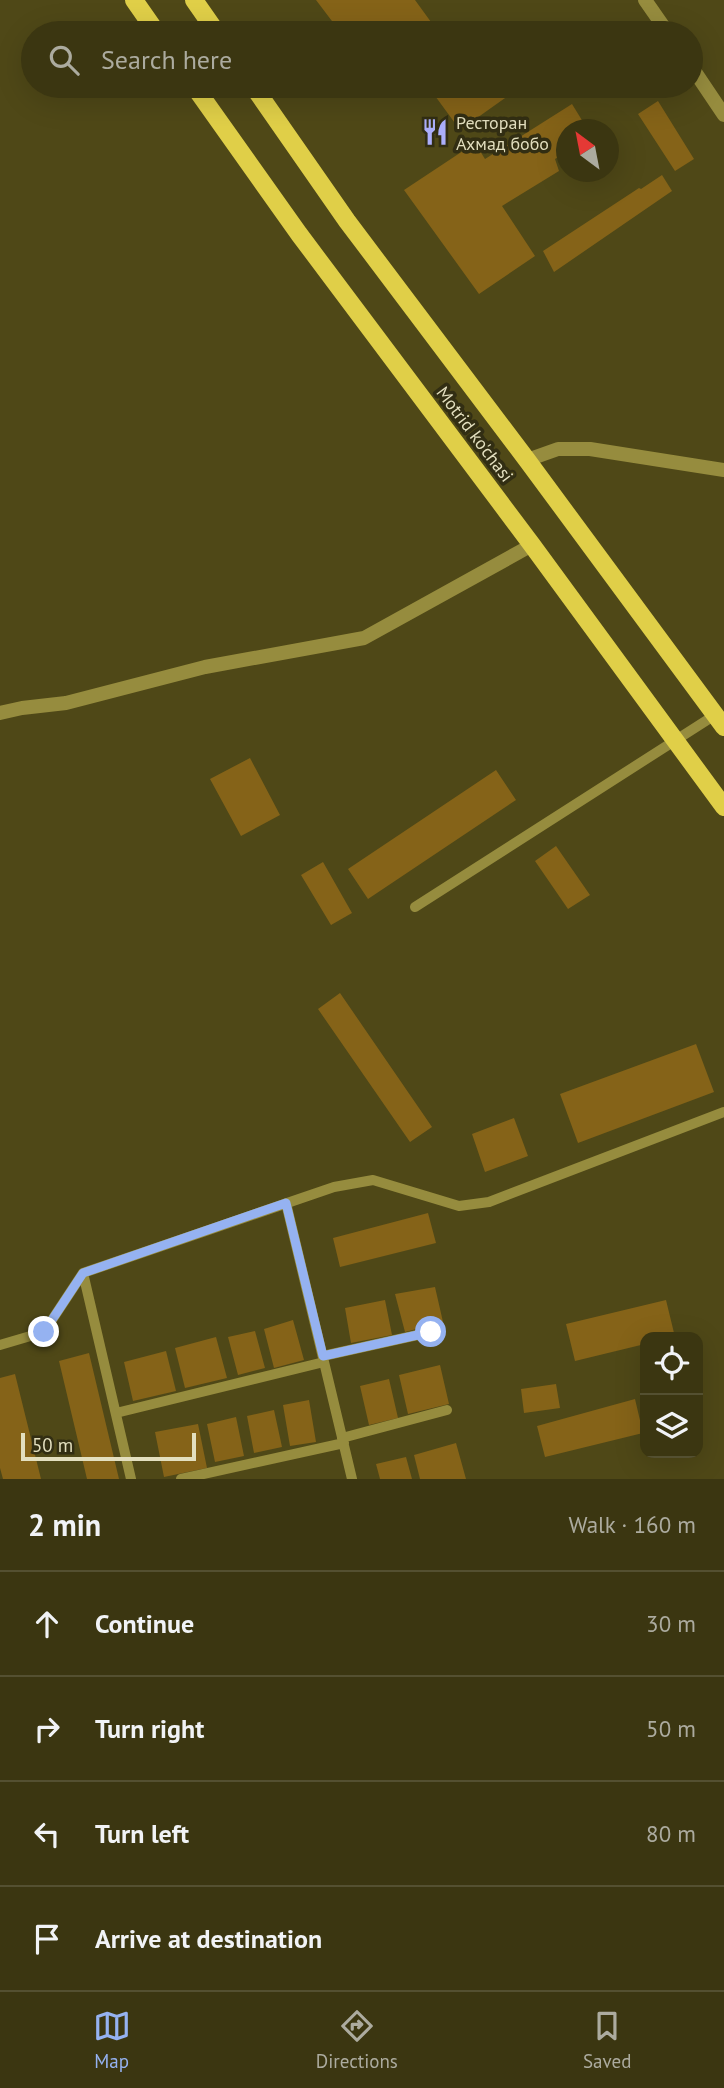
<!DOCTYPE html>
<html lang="en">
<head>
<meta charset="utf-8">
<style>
	:root { --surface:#3b3611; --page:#46411f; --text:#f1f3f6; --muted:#acab9f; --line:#545031; --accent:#95b2f1 }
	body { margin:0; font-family:"PT Sans",sans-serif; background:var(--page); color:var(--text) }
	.controls { position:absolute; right:21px; bottom:21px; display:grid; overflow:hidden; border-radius:14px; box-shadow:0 7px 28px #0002 }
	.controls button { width:63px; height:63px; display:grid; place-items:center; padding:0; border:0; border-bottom:2px solid var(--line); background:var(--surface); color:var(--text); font:35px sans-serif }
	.compass { position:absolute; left:556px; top:119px; width:63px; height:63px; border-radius:50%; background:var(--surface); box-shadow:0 7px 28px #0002; rotate:328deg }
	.scale { position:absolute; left:21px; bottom:18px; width:175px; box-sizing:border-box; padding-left:7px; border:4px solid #e3dfbf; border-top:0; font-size:19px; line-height:24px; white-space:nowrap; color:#e3dfbf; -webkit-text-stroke:5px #322e13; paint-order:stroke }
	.stop { position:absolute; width:21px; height:21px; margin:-16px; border:5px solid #95b2f1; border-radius:50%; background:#fff }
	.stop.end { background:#95b2f1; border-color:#fff; box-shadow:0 2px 7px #0008 }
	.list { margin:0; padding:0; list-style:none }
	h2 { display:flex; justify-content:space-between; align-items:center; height:91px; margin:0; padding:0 28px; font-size:30px }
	h2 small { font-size:23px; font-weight:400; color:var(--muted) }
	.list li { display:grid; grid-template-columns:46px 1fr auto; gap:21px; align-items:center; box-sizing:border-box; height:105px; padding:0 28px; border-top:2px solid var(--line) }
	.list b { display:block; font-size:26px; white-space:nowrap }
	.list em { font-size:23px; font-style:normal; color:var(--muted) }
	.icon { flex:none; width:38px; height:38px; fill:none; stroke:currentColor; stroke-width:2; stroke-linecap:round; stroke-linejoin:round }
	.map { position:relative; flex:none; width:724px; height:1479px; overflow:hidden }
	.search { position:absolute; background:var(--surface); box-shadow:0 7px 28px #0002; left:21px; right:21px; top:21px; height:77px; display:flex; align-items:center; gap:18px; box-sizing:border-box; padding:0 24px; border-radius:38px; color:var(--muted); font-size:26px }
	.sheet { height:511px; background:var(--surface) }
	nav { display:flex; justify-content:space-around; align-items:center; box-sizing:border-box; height:98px; border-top:2px solid var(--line); background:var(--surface); font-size:19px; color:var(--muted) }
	nav a { display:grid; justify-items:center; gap:4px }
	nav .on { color:var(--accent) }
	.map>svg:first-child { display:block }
</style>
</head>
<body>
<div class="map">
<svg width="724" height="1479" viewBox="0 0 724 1479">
	<rect width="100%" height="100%" fill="#4f4817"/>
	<path fill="#856318" d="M316,0H415L439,33H341Z
		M435,86H522L460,130L430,89Z
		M658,101L694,159L675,171L638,114Z
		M572,104L588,130H566V152L555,159L559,171L502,206L535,256L479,294L404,190L475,143L485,159Z
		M662,175L672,191L554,272L543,251L639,188L641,189Z
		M250,758L280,815L241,836L210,779Z
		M496,770L516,800L368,899L348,869Z
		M556,846L590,895L568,909L535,861Z
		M323,862L352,913L331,925L301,875Z
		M340,993L432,1127L410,1142L318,1009Z
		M696,1044L714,1092L578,1143L560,1094Z
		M514,1118L528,1156L485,1172L472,1134Z
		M428,1213L436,1243L340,1267L333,1238Z
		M435,1287L443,1322L405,1332L395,1294Z
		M385,1300L392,1335L351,1343L345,1308Z
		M666,1300L675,1337H645V1344L575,1361L566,1324Z
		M293,1320L304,1360L274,1368L264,1329Z
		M255,1331L265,1368L238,1375L228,1337Z
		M216,1337L227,1378L185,1388L175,1348Z
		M166,1351L176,1391L133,1401L124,1362Z
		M89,1353L119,1479H87L59,1361Z
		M440,1365L449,1404L408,1414L399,1375Z
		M15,1374L41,1479H3L0,1468V1378Z
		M389,1379L398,1418L369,1425L360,1386Z
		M556,1384L560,1408L524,1413L521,1389Z
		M635,1399L643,1433L545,1457L537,1426Z
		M309,1400L316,1442L290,1446L283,1405Z
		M274,1410L282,1447L254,1453L247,1416Z
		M236,1417L244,1456L215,1462L207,1424Z
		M198,1424L207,1468L164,1477L155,1432Z
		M456,1443L466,1479H420L414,1455Z
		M406,1457L412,1479H380L376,1464Z"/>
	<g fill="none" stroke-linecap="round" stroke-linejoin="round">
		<path stroke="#968c3e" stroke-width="10" d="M415,907L715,715
			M286,1203L352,1479
			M83,1273L131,1479
			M0,1345L44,1332L83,1273L334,1187L373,1180L459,1206L489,1202L724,1112
			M323,1356L431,1332
			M116,1413L324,1362
			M342,1438L447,1410
			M181,1479L344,1443"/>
		<path stroke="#968c3e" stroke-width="14" d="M645,0L668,33
			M691,66L724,115
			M527,460L558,449H590L724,470
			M0,713L22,708L66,703L205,667L364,638L532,545"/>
		<path stroke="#e0cf48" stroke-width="18" d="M134,0L157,33
			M194,0L217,33
			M194,86L299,234L532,545L724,807
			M253,86L347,221L527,460L724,727"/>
	</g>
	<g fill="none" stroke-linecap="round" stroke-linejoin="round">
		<path stroke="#95b2f1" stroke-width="9" d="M44,1332L83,1273L286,1203L323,1356L431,1332"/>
	</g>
	<defs>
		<symbol id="restaurant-bare" viewBox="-9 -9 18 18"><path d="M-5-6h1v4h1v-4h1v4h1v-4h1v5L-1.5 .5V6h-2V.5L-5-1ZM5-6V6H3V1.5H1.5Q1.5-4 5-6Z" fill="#acaffb" stroke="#322e13" stroke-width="2.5" paint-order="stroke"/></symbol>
	</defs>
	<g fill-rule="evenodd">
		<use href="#restaurant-bare" x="416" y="113" width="38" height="38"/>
	</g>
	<g text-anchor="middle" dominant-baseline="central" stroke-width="7" stroke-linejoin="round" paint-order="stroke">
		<g font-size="18" fill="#e3dfbf" stroke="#322e13" text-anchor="start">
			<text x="456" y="122">Ресторан<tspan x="456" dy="21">Ахмад бобо</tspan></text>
		</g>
		<g font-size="18" fill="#e3dfbf" stroke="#322e13">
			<text transform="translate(475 434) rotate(53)">Motrid ko'chasi</text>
		</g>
	</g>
</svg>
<div class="controls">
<button><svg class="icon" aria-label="locate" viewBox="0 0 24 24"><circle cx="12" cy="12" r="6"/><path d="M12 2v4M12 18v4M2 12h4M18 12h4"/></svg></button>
<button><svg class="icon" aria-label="layers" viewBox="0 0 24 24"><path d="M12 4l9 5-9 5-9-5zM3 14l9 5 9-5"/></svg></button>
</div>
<svg class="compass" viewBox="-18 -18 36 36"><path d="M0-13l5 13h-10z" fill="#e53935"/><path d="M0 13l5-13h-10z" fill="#acab9f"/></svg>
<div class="scale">50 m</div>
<div class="stop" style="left:431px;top:1332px"></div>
<div class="stop end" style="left:44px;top:1332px"></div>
<div class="search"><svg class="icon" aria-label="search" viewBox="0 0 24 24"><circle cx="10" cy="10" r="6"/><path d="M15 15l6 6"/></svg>Search here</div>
</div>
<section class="sheet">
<h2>2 min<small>Walk · 160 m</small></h2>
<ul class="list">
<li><svg class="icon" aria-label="ahead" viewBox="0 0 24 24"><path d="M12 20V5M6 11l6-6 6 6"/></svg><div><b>Continue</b></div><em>30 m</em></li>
<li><svg class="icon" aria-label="right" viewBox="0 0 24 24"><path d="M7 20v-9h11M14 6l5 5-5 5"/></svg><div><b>Turn right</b></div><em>50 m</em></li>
<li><svg class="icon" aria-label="left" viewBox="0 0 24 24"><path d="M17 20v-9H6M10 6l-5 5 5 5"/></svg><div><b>Turn left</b></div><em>80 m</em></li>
<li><svg class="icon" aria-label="arrive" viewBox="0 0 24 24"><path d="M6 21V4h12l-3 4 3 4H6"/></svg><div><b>Arrive at destination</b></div></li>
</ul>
</section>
<nav>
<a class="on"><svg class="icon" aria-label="map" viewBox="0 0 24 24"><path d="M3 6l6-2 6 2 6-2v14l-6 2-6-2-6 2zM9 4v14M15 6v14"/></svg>Map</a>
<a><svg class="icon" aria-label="directions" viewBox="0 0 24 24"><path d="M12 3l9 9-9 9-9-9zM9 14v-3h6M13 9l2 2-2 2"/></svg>Directions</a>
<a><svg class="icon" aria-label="saved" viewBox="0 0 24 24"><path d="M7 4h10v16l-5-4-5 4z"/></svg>Saved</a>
</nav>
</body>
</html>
